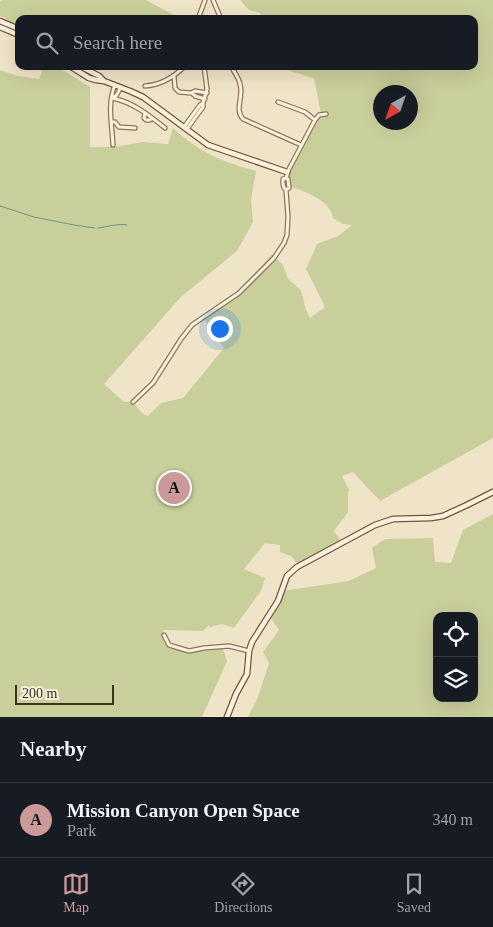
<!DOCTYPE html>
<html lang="en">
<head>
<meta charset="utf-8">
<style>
	:root { --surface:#171b24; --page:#20242c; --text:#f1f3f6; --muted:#9ea1a6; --line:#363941; --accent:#cc999b }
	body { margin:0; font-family:"Times New Roman",serif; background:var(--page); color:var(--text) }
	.controls { position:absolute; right:15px; bottom:15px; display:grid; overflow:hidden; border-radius:10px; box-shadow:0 5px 20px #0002 }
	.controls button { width:45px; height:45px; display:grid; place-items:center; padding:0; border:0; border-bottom:1px solid var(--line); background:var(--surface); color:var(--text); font:25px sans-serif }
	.compass { position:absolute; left:373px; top:85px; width:45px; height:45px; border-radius:50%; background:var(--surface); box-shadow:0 5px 20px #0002; rotate:220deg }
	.scale { position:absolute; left:15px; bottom:12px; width:99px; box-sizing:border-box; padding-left:5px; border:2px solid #3d2e20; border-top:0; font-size:14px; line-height:18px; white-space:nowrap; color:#3d2e20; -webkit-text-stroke:4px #f7eed8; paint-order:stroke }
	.you { position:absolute; left:219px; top:328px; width:18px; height:18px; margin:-12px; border:4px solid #fff; border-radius:50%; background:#1a73e8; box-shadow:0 0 0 8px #1a73e833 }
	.badge { display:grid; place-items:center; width:32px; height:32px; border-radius:50%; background:var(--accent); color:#111; font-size:16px; font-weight:700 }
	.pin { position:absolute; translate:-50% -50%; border:2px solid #fff; box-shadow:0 1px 5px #0006 }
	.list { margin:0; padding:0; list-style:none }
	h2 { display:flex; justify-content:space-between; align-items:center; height:65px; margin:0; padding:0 20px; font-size:21px }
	h2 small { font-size:16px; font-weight:400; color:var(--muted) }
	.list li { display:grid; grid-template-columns:32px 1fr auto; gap:15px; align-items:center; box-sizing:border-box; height:75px; padding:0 20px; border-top:1px solid var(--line) }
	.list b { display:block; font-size:19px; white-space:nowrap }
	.list p { margin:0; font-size:16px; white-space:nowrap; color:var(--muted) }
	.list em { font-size:16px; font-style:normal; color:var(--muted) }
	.icon { flex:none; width:28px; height:28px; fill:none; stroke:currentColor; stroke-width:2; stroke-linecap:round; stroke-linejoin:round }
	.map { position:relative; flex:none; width:493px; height:717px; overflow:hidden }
	.search { position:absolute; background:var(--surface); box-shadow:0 5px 20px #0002; left:15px; right:15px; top:15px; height:55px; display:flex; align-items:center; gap:12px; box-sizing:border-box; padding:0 18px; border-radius:10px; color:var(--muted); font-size:19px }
	.sheet { height:140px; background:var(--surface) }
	nav { display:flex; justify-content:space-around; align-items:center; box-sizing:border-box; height:70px; border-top:1px solid var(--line); background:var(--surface); font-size:14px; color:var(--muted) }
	nav a { display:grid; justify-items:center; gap:2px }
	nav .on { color:var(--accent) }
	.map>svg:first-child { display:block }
</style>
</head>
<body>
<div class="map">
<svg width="493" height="717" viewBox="0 0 493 717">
	<rect width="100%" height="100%" fill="#f0e4c8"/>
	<path fill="#c9cf9b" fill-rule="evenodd" d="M2,0H146L181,19H19V29L7,24L6,18L0,16V1Z
		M241,0H493V438L380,501L353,472L342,476L349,490L348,492V512L344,517L345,518L343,519L334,531L340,540L337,542L338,545L299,566L291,556L280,552V545L265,543L244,569L265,578L261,591L234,628L222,624L210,627L209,625L203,631L164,630L163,633L167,643L189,651L222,646L227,661L202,717H0V70L18,76L39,79L44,66H56L90,87V147H114L143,142L168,144L173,128C199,152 222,162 256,171L251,200L253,222L237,251L181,297L104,384L124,402H133L142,413L148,416L161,403L183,398L224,348L203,317L238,291L251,278L272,254L283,265L288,279L301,290L306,310L310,318L325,307L306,269L317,244L338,236L352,225L343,224L333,218C330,199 301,190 285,185L286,175L315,120L321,114L314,78L290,71L281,66H474V19H263L260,13L249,10L241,1ZM380,92H410V122H380Z
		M493,514V717H248L258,697L269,663L263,652L279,630L269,615L282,591L349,581L376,568L372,548L385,539L433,538L435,562L451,563L463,530ZM437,616H474V698H437Z"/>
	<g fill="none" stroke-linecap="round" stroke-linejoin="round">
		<path stroke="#6f938a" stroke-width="1" d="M0,206L34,217L74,225L95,228
			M98,228C107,227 118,223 127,225"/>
		<defs>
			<path id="street" d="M213,0L221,19
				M198,19L205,0
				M231,66C234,72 239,78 240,84C244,97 234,109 243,119L301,145
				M174,76L175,88L179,92L191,93L195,91L207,93
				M145,86C161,85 174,77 185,66
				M192,93L195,96L205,99
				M113,97L116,96L121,87
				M112,98C133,102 150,116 165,128
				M278,102L305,112L315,120
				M145,113L144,118L146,120H150L152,118
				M112,122H115L119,127L135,128
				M184,127L200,105L203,103
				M187,129L203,107V103L207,89L204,66
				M113,145C112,125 107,103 115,85
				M286,178L289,169L315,120L319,115L326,114
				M133,402L153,383L181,339L192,325L239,293L274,258L284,243L287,235L288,217L286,190C282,187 283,183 283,179L286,178L288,179L289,188L286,190
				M164,635L169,645L189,651L204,648L229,646L249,651"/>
			<path id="secondary" d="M0,21L19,29
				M0,27L19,35
				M70,66L89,78L96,80L104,81L130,91L143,97L208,145L287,172
				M80,66L99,76L103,80
				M227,717L236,694L247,674L249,651L252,642L278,601L287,576L297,567L375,525L393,519L431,518L443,516L467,505L493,492"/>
		</defs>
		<use href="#street" stroke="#8d765c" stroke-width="5.5"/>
		<use href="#secondary" stroke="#6f573f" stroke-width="7"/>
		<use href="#street" stroke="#faf1dc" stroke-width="3"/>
		<use href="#secondary" stroke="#faf1dc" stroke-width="4.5"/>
	</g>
</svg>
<div class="controls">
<button><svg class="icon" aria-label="locate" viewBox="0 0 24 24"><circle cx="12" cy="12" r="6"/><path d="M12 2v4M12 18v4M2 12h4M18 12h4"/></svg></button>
<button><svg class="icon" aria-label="layers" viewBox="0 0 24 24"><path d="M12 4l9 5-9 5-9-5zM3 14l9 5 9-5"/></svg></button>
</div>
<svg class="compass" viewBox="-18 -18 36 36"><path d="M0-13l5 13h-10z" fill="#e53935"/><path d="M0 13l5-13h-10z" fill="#9ea1a6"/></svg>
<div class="scale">200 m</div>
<div class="you"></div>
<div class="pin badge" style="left:174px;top:488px">A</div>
<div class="search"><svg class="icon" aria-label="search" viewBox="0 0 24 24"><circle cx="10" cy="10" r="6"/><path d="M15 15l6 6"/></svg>Search here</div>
</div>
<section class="sheet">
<h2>Nearby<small></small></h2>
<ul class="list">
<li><span class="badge">A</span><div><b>Mission Canyon Open Space</b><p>Park</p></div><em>340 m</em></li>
</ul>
</section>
<nav>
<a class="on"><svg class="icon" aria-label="map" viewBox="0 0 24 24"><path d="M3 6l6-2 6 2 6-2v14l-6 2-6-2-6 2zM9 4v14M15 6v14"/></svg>Map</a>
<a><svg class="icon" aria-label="directions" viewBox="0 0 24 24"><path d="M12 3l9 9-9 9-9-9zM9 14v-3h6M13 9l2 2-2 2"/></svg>Directions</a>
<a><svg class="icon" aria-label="saved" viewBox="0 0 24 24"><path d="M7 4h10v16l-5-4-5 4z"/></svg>Saved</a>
</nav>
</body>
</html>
